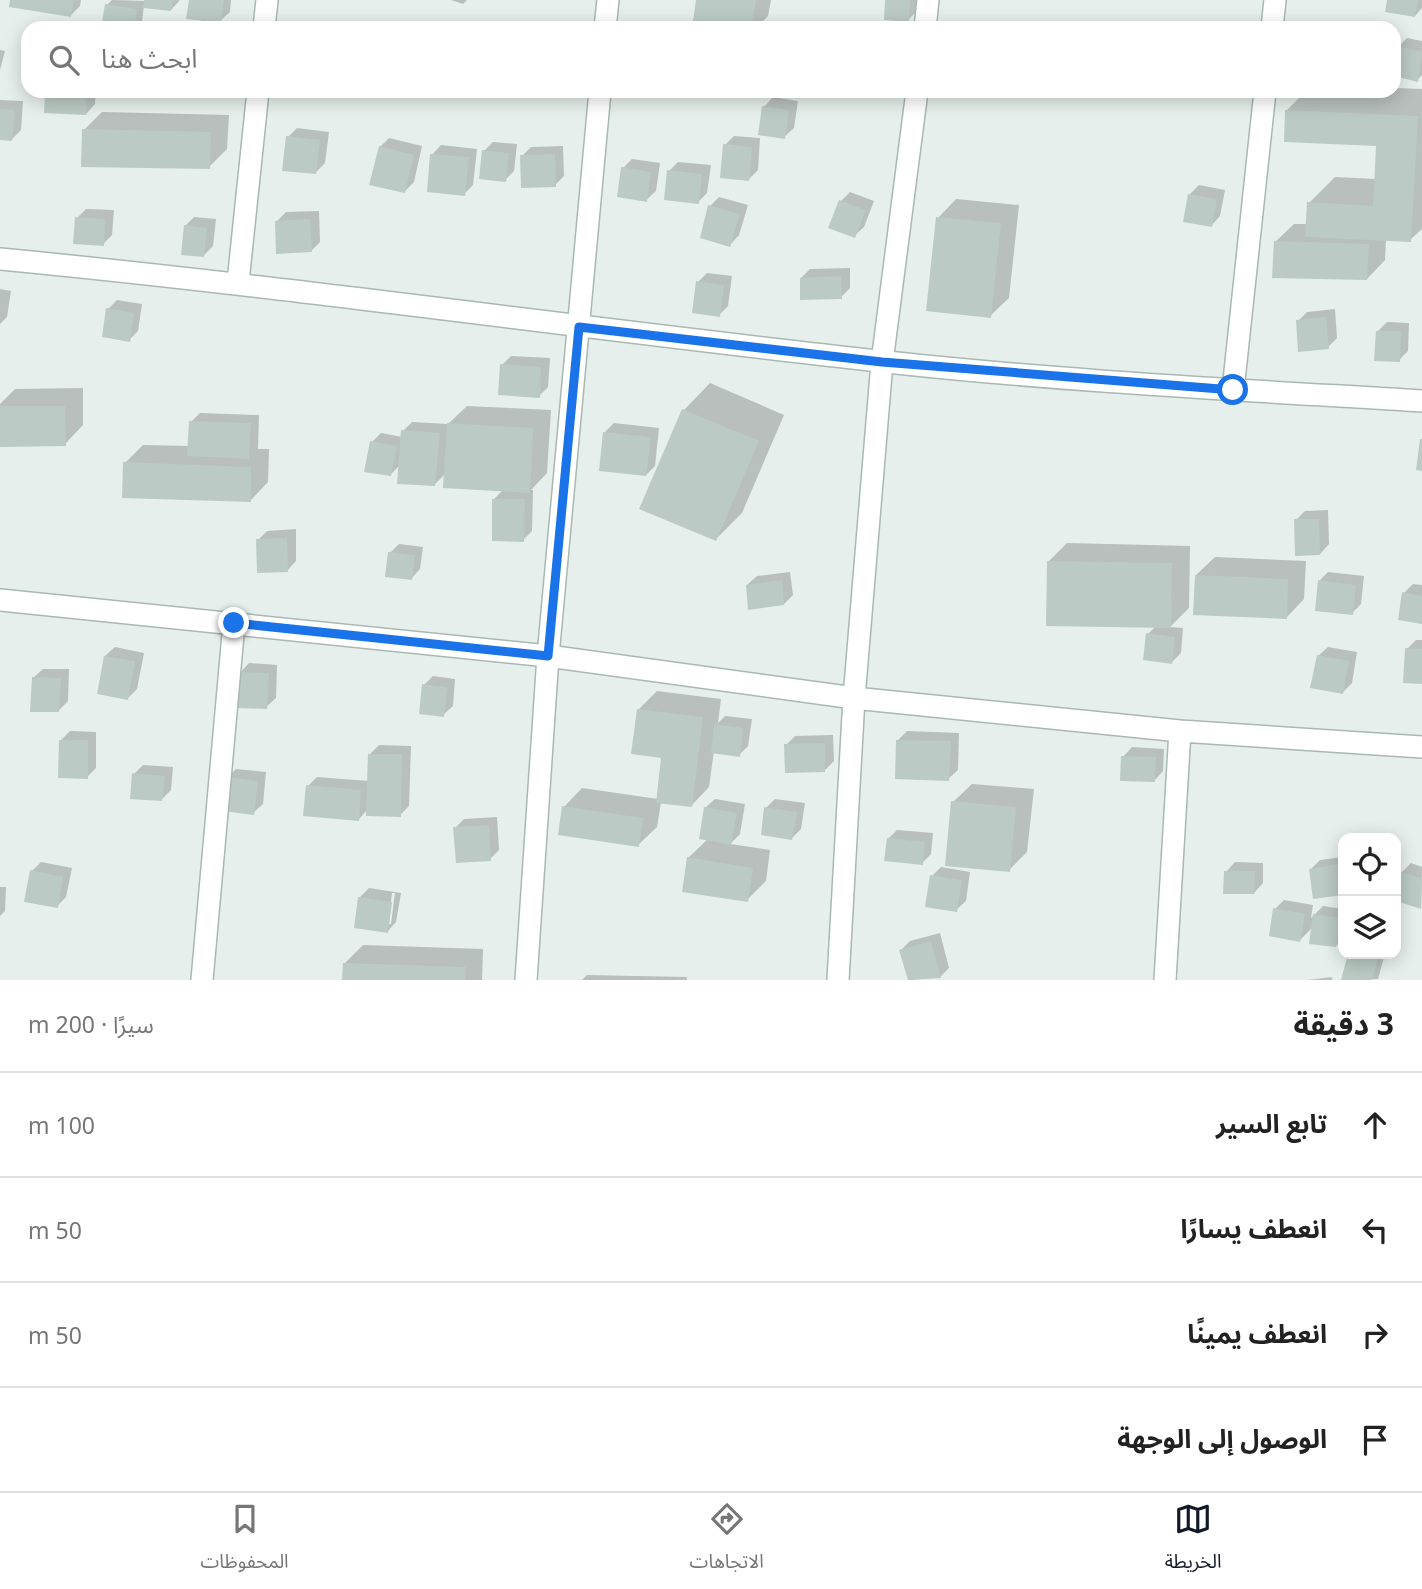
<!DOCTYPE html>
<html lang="ar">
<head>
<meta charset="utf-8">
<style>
	:root { --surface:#fff; --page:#f6f6f6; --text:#222; --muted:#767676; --line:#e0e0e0; --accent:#111827 }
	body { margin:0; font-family:"Noto Sans","Noto Sans Arabic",sans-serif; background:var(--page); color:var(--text); direction:rtl }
	.controls { position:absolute; right:21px; bottom:21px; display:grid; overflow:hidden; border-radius:14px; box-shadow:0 4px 18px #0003 }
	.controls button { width:63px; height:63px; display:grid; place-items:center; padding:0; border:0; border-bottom:2px solid var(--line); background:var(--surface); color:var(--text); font:35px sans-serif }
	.stop { position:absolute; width:21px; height:21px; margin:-16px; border:5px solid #1a73e8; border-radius:50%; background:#fff }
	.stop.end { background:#1a73e8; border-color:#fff; box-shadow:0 2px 7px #0008 }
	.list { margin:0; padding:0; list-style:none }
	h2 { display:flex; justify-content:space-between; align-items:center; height:91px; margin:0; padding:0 28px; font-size:30px }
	h2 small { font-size:23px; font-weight:400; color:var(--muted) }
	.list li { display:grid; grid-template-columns:46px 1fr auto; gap:21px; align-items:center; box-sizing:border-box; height:105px; padding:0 28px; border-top:2px solid var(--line) }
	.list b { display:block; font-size:26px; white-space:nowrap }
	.list em { font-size:23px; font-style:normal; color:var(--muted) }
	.icon { flex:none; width:38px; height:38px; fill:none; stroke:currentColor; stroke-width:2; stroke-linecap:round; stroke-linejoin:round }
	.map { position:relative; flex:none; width:1422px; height:980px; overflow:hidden; direction:ltr }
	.search { position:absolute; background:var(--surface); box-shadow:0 4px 18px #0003; left:21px; right:21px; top:21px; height:77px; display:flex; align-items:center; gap:18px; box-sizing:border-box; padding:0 24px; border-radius:21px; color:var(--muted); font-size:26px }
	.sheet { height:511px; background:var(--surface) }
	nav { display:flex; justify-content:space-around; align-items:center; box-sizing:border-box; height:98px; border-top:2px solid var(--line); background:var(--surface); font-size:19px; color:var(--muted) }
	nav a { display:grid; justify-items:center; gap:4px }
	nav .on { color:var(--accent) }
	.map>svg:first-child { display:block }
</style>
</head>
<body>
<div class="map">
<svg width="1422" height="980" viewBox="0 0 1422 980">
	<rect width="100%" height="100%" fill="#e6efeb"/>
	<path fill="#0003" fill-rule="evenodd" d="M12,0H81L80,6L71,15Z
		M112,0L146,1L180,0L171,10L144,6L141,28H103L107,5Z
		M191,0H231L230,12L220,21Z
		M451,0H467L463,4Z
		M698,0H771L768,16L757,28H705Z
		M887,0H918L917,11L908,20Z
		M1389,0H1422V8L1415,16Z
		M1407,38L1422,41V75L1417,80L1394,74L1398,47Z
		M0,50L5,51L0,70Z
		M1394,88L1422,89V229L1410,240L1386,239L1385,260L1367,279L1275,242L1294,224H1308L1309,203L1335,177L1376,179L1378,145L1287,110L1306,91H1394Z
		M47,91H96L95,104L86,114Z
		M773,97L798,101L794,128L784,137L764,107Z
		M0,100L23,101L21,130L12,139H0Z
		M102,112L229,115L227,149L209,167L84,130Z
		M297,128L329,132L325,163L315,173L288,137Z
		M734,136L760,138L758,170L749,179L725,145Z
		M389,138L422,146L414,182L405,191L380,147Z
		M493,142L517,144L514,171L505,180L484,151Z
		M441,145L477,149L473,185L464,194L432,155Z
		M563,146L564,176L555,185L522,156L531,147Z
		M632,159L660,163L656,191L646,200L623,168Z
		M678,162L711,165L707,193L698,202L669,171Z
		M1199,185L1225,190L1220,216L1211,226L1190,194Z
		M850,192L874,201L864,227L854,236L841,201Z
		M719,197L748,205L739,235L730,245L710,206Z
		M956,199L1019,205L1009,298L990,316L938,218Z
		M86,209L114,210L112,235L103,244L77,218Z
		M319,211L320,242L311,251L277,221L286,212Z
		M194,217L216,219L213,246L204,255L185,226Z
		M850,268V288L841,297L801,278L810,269Z
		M707,273L732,276L728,306L719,315L698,282Z
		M0,289L11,291L7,317L0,324Z
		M117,300L142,304L138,331L129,340L108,309Z
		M1335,309L1337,338L1328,347L1298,321L1307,312Z
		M1387,322L1409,323L1408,351L1399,360L1378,331Z
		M511,356L550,358L548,387L539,396L502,365Z
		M710,383L784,415L742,513L716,539L641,508L684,410Z
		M83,388V425L65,444L0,445V404L15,389Z
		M467,406L551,410L547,473L531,490H533L532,531L523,540L494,499L503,490L446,473L435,484L400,465L390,475L372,442L381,433L402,437L403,431L412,422L448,424Z
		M200,413L259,415L258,449H269L268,482L250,501L125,463L143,445L190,446L191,422Z
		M614,423L659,428L655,466L646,475L605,432Z
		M1328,510L1329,544L1320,554L1296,520L1305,511Z
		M296,529V561L287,571L258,540L267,531Z
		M1067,543L1190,546L1189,608L1170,627L1183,628L1181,653L1172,662L1148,634L1156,626L1049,561Z
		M399,544L423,547L420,569L411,579L390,553Z
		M1215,557L1306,561L1304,599L1286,618L1196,575Z
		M790,572L793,595L784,604L747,585L757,576Z
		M1328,572L1364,576L1361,604L1352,613L1319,581Z
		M1413,584L1422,585V623L1404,593Z
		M1416,640H1422V682L1407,649Z
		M115,647L144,653L137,689L128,698L105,656Z
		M1328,647L1357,652L1352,683L1343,692L1318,656Z
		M249,663L277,665L276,698L266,707L240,673Z
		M43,669H69L68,701L58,711L33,678Z
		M433,676L455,679L453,706L443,715L424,685Z
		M657,691L721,699L718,723L725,716L752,719L748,746L739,755L714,751L709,787L691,806L661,802L657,827L638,845L564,807L582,788L658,799L663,757L639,709Z
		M70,731L96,732V768L87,777L61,740Z
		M907,731L959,733L958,770L948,779L898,740Z
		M833,735L834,761L825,770L786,745L795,736Z
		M379,745L411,746L409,806L400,815L368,809L359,819L308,786L317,777L369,781L370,754Z
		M1132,747L1164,749L1163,771L1154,781L1123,757Z
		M143,765L173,767L171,790L161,800L134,774Z
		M236,769L266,772L263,804L253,813L227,778Z
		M972,784L1034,789L1027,852L1009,870L953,802Z
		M715,799L745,804L740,834L730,844L770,850L766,881L747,900L688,858L708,839L705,808Z
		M775,799L805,803L801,829L792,838L766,808Z
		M497,817L499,850L490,859L455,828L464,819Z
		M897,830L933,833L931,854L922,863L888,839Z
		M1343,857V893L1311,869L1320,860Z
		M41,862L72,868L66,897L57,906L32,871Z
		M1235,862L1263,863V883L1254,893L1226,872Z
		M1411,863L1422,867L1421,907L1396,899L1402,872Z
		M941,867L970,872L966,901L956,910L932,876Z
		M0,887H6L5,911L0,916Z
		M369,888L401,893L396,922L387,932L360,897ZM392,893H395L391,924H388Z
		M1284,900L1313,905L1311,918L1323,906L1343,909V938L1336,946L1313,927L1300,940L1275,909Z
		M940,933L949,968L940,977L909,980L901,950L910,941Z
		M363,945L483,949L482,980H344V964Z
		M1350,954H1385L1378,979L1343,980Z
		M587,975L687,977V980H582Z
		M1332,977V980H1308Z"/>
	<path fill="#bbcac4" d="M10,0H74L71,17L9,7Z
		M144,0H173L171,11L143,8Z
		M189,0H224L221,23L186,19Z
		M696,0H756L752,28H692Z
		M885,0H910L909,22L884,20Z
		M1387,0H1418L1415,17L1385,12Z
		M105,4L137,9L134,28H101Z
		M1397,46L1422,52L1418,82L1394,76Z
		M45,91H87L86,115L44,113Z
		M762,106L789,110L785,139L758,135Z
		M0,109L15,110L12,141L0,140Z
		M1285,110L1418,116L1411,242L1305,237L1307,202L1373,206L1376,146L1284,142Z
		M82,129L211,132L210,169L81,167Z
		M286,136L320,140L316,174L282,171Z
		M723,144L752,147L749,181L720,178Z
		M379,146L414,155L405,193L369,185Z
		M482,150L509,153L506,182L479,179Z
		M430,154L469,157L465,196L427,192Z
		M555,154L556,187L521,188L520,155Z
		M621,167L651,172L647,202L617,197Z
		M667,170L702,174L699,204L664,200Z
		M1188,194L1217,199L1212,227L1183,222Z
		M839,200L866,210L855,238L828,228Z
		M708,205L740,214L730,247L700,238Z
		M75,217L105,219L104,246L73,244Z
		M936,217L1001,223L991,318L926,311Z
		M310,219L312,252L276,254L275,221Z
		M184,225L207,228L204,257L181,255Z
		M1274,241L1369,244L1367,280L1272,278Z
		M841,276L842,299L800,300V278Z
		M696,281L724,285L720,317L692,313Z
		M106,308L134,313L130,342L102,337Z
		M1326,317L1329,349L1298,352L1296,320Z
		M1376,331H1401L1400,362L1374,361Z
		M500,364L541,367L540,398L498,395Z
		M0,406H65L66,446L0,447Z
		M682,409L759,441L716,541L639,509Z
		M189,421L251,423L249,459L187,456Z
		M447,423L533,428L530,493L443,488Z
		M401,430L440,433L435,486L397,484Z
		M603,432L651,437L646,476L599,471Z
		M1420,439H1422V471L1416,470Z
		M370,441L397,446L391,476L364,472Z
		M123,462L251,467V502L122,498Z
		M492,499H525L524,542L492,541Z
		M1294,519H1319L1320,555L1295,556Z
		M287,538L288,572L257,573L256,539Z
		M388,552L415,555L412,580L385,577Z
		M1047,561L1172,563L1171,628L1046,626Z
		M1195,575L1288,579L1287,619L1193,615Z
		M782,580L784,605L748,610L746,585Z
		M1318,580L1356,585L1353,615L1315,611Z
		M1402,592L1422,596V624L1398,620Z
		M1146,633L1175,637L1172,664L1143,660Z
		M1405,648L1422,649V684L1403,683Z
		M1317,655L1349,661L1343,694L1310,688Z
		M104,656L135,661L128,700L97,694Z
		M238,672L269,673L267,709L237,708Z
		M32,677L61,678L59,712H30Z
		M422,684L447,687L444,717L419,714Z
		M637,709L703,717L692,807L656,803L661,758L631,754Z
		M714,724L743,728L740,757L711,753Z
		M59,740H88V779L58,778Z
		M896,740L951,741L949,781L895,779Z
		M825,743V772L785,773L784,744Z
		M368,754H402L401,817L366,816Z
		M1121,756L1156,757L1155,782L1120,781Z
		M132,773L165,776L162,801L130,799Z
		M225,777L258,781L254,815L222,811Z
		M306,785L361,790L359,821L303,816Z
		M951,801L1016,807L1010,872L945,866Z
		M562,806L643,818L639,847L558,835Z
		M704,807L737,813L731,845L699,839Z
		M764,807L797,812L792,840L761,835Z
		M489,825L491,861L456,863L453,827Z
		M887,838L925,842L923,865L884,861Z
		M687,857L753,868L748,902L682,892Z
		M1339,864L1343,895L1313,899L1309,869Z
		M30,870L63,877L58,908L24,902Z
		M1224,871H1255L1254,894H1223Z
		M1400,871L1422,879L1421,909L1396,901V884Z
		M930,875L962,880L957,912L925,907Z
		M358,897L392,902L388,933L354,928Z
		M1273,908L1305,914L1300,942L1269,936Z
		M1313,914L1340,918L1336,947L1309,944Z
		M931,941L941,978L908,980L899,950Z
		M1348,954L1378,958L1372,980H1341Z
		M343,963L466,967L465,980H342Z"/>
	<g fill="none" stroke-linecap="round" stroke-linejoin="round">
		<defs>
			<path id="minor" d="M264,28L267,0
				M605,28L608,0
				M925,28L928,0
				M1272,28L1275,0
				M0,259C293,287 585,329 878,361C1058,381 1241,390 1422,401
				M238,282L258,91
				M1233,390L1265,91
				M0,600L548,656L854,698L1180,731L1422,747
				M202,980L234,623
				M526,980L548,656L600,91
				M838,980L854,698L882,362L917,91
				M1165,980L1180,731"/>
		</defs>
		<use href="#minor" stroke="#a8b8b2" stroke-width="24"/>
		<use href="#minor" stroke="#fff" stroke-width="21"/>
	</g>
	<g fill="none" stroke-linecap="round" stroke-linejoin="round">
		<path stroke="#1a73e8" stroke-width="9" d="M234,623L548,656L579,327L882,362L1233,390"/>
	</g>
</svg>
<div class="controls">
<button><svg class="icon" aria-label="locate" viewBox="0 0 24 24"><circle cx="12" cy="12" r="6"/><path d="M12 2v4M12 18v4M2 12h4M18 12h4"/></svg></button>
<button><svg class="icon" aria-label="layers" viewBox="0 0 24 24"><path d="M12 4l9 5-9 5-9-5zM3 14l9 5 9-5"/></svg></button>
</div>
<div class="stop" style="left:1233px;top:390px"></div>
<div class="stop end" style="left:234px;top:623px"></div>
<div class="search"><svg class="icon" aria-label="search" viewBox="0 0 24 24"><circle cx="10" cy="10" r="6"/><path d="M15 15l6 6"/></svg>ابحث هنا</div>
</div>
<section class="sheet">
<h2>3 دقيقة<small>سيرًا · 200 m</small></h2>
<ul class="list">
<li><svg class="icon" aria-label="ahead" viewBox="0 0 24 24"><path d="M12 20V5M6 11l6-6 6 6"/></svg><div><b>تابع السير</b></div><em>100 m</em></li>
<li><svg class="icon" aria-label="left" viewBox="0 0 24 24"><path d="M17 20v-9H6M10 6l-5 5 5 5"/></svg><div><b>انعطف يسارًا</b></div><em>50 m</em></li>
<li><svg class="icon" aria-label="right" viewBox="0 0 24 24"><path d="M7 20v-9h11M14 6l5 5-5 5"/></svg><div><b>انعطف يمينًا</b></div><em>50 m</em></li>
<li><svg class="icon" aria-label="arrive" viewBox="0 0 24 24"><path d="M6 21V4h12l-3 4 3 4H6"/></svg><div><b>الوصول إلى الوجهة</b></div></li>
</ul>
</section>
<nav>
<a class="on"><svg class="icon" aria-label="map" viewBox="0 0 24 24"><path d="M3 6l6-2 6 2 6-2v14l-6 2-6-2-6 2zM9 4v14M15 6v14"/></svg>الخريطة</a>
<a><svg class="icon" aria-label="directions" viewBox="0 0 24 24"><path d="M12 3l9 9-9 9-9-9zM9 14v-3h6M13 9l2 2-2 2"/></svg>الاتجاهات</a>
<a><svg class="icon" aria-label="saved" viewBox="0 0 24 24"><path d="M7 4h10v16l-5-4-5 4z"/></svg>المحفوظات</a>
</nav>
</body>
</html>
